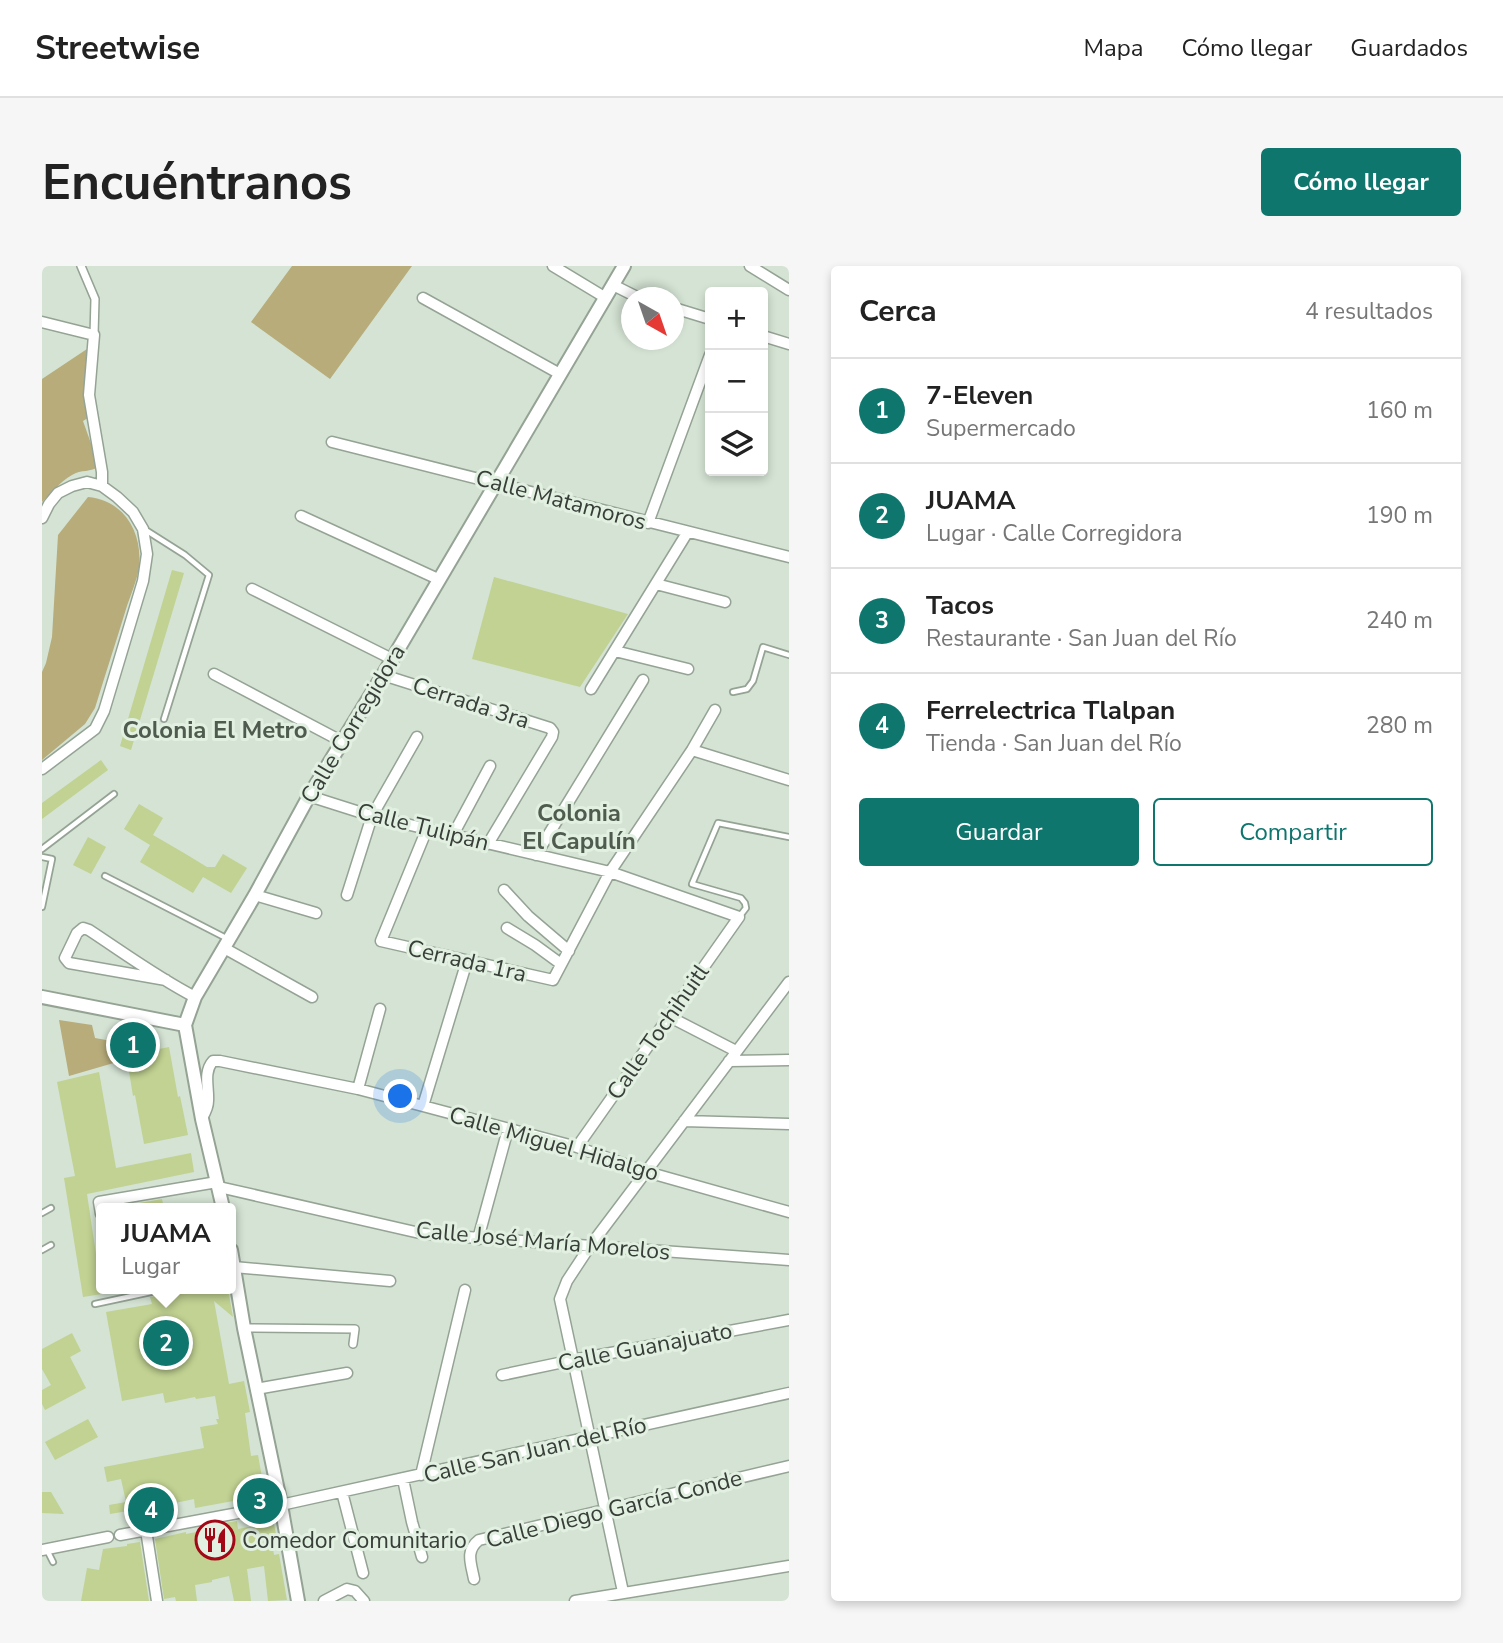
<!DOCTYPE html>
<html lang="es">
<head>
<meta charset="utf-8">
<style>
	:root { --surface:#fff; --page:#f6f6f6; --text:#222; --muted:#767676; --line:#e0e0e0; --accent:#0f766e }
	body { margin:0; font-family:"Nunito Sans",sans-serif; background:var(--page); color:var(--text) }
	.controls { position:absolute; right:21px; top:21px; display:grid; overflow:hidden; border-radius:7px; box-shadow:0 4px 10px #0003 }
	.controls button { width:63px; height:63px; display:grid; place-items:center; padding:0; border:0; border-bottom:2px solid var(--line); background:var(--surface); color:var(--text); font:35px sans-serif }
	.compass { position:absolute; left:579px; top:21px; width:63px; height:63px; border-radius:50%; background:var(--surface); box-shadow:0 4px 10px #0003; rotate:140deg }
	.you { position:absolute; left:359px; top:831px; width:24px; height:24px; margin:-18px; border:5px solid #fff; border-radius:50%; background:#1a73e8; box-shadow:0 0 0 10px #1a73e833 }
	.badge { display:grid; place-items:center; width:46px; height:46px; border-radius:50%; background:var(--accent); color:#fff; font-size:23px; font-weight:700 }
	.pin { position:absolute; translate:-50% -50%; border:4px solid #fff; box-shadow:0 2px 7px #0006 }
	.popup { position:absolute; left:54px; top:937px; width:140px; height:91px; box-sizing:border-box; display:grid; place-content:center; border-radius:7px; background:var(--surface); filter:drop-shadow(0 2px 5px #0005); font-size:23px; white-space:nowrap; color:var(--muted) }
	.popup b { font-size:26px; color:var(--text) }
	.popup::after { content:''; position:absolute; left:50%; top:100%; margin-left:-14px; border:14px solid transparent; border-top-color:var(--surface) }
	.list { margin:0; padding:0; list-style:none }
	h2 { display:flex; justify-content:space-between; align-items:center; height:91px; margin:0; padding:0 28px; font-size:30px }
	h2 small { font-size:23px; font-weight:400; color:var(--muted) }
	.list li { display:grid; grid-template-columns:46px 1fr auto; gap:21px; align-items:center; box-sizing:border-box; height:105px; padding:0 28px; border-top:2px solid var(--line) }
	.list b { display:block; font-size:26px; white-space:nowrap }
	.list p { margin:0; font-size:23px; white-space:nowrap; color:var(--muted) }
	.list em { font-size:23px; font-style:normal; color:var(--muted) }
	.actions { display:flex; gap:14px; padding:21px 28px }
	.actions a { flex:1; padding:16px 0; border:2px solid var(--accent); border-radius:7px; text-align:center; font-size:24px; color:var(--accent) }
	.actions .main { background:var(--accent); color:#fff }
	.icon { flex:none; width:38px; height:38px; fill:none; stroke:currentColor; stroke-width:2; stroke-linecap:round; stroke-linejoin:round }
	.map { position:relative; flex:none; width:747px; height:1335px; overflow:hidden; border-radius:7px }
	header { display:flex; align-items:center; gap:42px; box-sizing:border-box; height:98px; padding:0 35px; background:var(--surface); border-bottom:2px solid var(--line) }
	header strong { font-size:33px }
	nav { display:flex; gap:38px; margin-inline-start:auto; font-size:24px }
	.intro { display:flex; align-items:center; justify-content:space-between; box-sizing:border-box; height:168px; padding:0 42px }
	h1 { margin:0; font-size:49px }
	.button { padding:18px 32px; border-radius:7px; background:var(--accent); color:#fff; font-size:24px; font-weight:700 }
	main { display:flex; gap:42px; padding:0 42px }
	aside { flex:1; background:var(--surface); border-radius:7px; box-shadow:0 4px 10px #0003 }
	.map>svg:first-child { display:block }
</style>
</head>
<body>
<header>
<strong>Streetwise</strong>
<nav><a>Mapa</a><a>Cómo llegar</a><a>Guardados</a></nav>
</header>
<div class="intro"><h1>Encuéntranos</h1><a class="button">Cómo llegar</a></div>
<main>
<div class="map">
<svg width="747" height="1335" viewBox="0 0 747 1335">
	<rect width="100%" height="100%" fill="#d4e3d4"/>
	<path fill="#b7ac7a" d="M250,0H370L288,113L209,56Z
		M45,83L43,130L49,150L41,155L57,200C49,207 39,203 30,209C19,215 9,227 0,236V113Z
		M46,231C82,234 101,267 97,301C95,315 88,330 84,343C74,376 63,409 53,442L43,458L0,494V406L4,397L10,371L16,269Z
		M17,754L50,759L53,772L75,776L78,788H81L82,794L27,810Z"/>
	<path fill="#c1d292" d="M130,304L142,307L89,484L78,480Z
		M452,311L586,348L538,421L430,393Z
		M59,494L66,504L0,553V537Z
		M97,538L121,552L111,569L142,587L165,601H173L181,588L205,602L189,627L161,611L151,627L98,596L108,579L82,563Z
		M46,571L64,581L49,608L31,599Z
		M88,766L104,769L107,785L127,781L136,831L138,830L146,869L102,878L93,829L91,830L84,787L78,788L74,769Z
		M57,806L74,902L149,887L152,906L45,928L60,1028L41,1031L22,912L33,910L15,816Z
		M120,933L122,942H81V940Z
		M149,1023H186L191,1051L172,1035L187,1118L202,1115L208,1146L203,1147L209,1190L216,1189L224,1234L214,1236L213,1231L153,1242L152,1233L128,1238L130,1249L94,1255L92,1244L68,1248L67,1239L84,1236L79,1213L65,1216L62,1201L162,1182L158,1161L176,1158L174,1153H177L173,1130L154,1133L153,1131L123,1137L121,1127L80,1135L64,1046L110,1038L108,1031Z
		M30,1067L39,1085L28,1091L44,1122L3,1144L0,1138V1124L9,1119L0,1103V1083Z
		M46,1153L56,1171L13,1194L3,1176Z
		M0,1226H9L22,1248L0,1247Z
		M230,1248L234,1268L229,1269L232,1289L237,1288L245,1334L226,1335L222,1300L205,1303L209,1335H192L187,1310L170,1314V1316L153,1319L155,1335H134L133,1331L122,1333L113,1273L144,1266V1268L165,1264V1260L195,1255L196,1263L217,1259L216,1251Z
		M98,1276L107,1335H39L45,1302L57,1304L61,1283L85,1280V1278Z"/>
	<g fill="none" stroke-linecap="round" stroke-linejoin="round">
		<defs>
			<path id="service" d="M102,263L143,289L167,309L122,453
				M691,426L705,423L711,415L721,381L747,389
				M0,583L72,528
				M0,591L10,593L0,641
				M63,610L184,672
				M697,651L704,642L703,637L699,632L650,618L676,557L747,571
				M0,947L9,942
				M0,984L9,979
				M53,1038L123,1023
				M5,1284L11,1296"/>
			<path id="pedestrian" d="M39,0L53,33L52,69
				M202,1062L313,1063L311,1078"/>
			<path id="minor" d="M511,0L564,32
				M708,0L747,24
				M571,19L597,32
				M381,32L518,108
				M632,42L668,53
				M0,56L52,69L47,129L60,206V220
				M721,70L747,78
				M290,176L747,291
				M259,250L396,313
				M0,252L7,238L16,227L30,220L45,216L60,220L75,231L91,246L101,263L105,288L101,315L62,445L53,463L0,503
				M606,257L668,89
				M614,318L683,336
				M210,323L350,393
				M573,385L646,403
				M172,408L299,475
				M341,409L508,462L511,466L510,471L446,578
				M549,423L645,267
				M650,484L747,514
				M267,530L330,550L568,606L697,651L535,881
				M385,563L339,675L511,714L568,606L650,484L673,444
				M411,569L448,500
				M494,589L601,414
				M462,624L486,650L527,685
				M213,629L274,647
				M305,629L330,550L375,471
				M465,662L493,679L519,698
				M182,682L270,731
				M124,714L27,697L23,692L35,667L41,662L47,664C82,687 116,712 153,731
				M626,750L694,785
				M687,795L747,794
				M316,823L338,743
				M381,840L425,695
				M160,852C163,847 166,841 166,835C167,822 161,806 171,795H178L316,823L381,840L535,881L605,906L747,946
				M642,855L747,858
				M177,921L382,968L747,994
				M59,948L57,936L175,916
				M436,973L466,863
				M192,1001L348,1015
				M460,1109L531,1094L747,1054
				M214,1123L305,1107
				M379,1209L423,1024
				M361,1213L370,1256L380,1291
				M300,1226L321,1307
				M104,1264L115,1335
				M78,1269L239,1239L747,1127
				M0,1284L66,1271
				M432,1313C429,1297 423,1285 437,1274L747,1200
				M581,1326L518,1033L525,1015L548,980L747,716
				M282,1335L305,1323L313,1325L322,1335
				M533,1335L747,1300"/>
			<path id="tertiary" d="M0,731L143,759
				M181,942L160,853L143,759L153,731L213,629L267,530L341,409L582,0
				M189,984L202,1062L239,1239L256,1335"/>
		</defs>
		<use href="#service" stroke="#95a395" stroke-width="8"/>
		<use href="#pedestrian" stroke="#95a395" stroke-width="10"/>
		<use href="#minor" stroke="#95a395" stroke-width="13"/>
		<use href="#tertiary" stroke="#95a395" stroke-width="16"/>
		<use href="#service" stroke="#fff" stroke-width="4.5"/>
		<use href="#pedestrian" stroke="#fff" stroke-width="7"/>
		<use href="#minor" stroke="#fff" stroke-width="10"/>
		<use href="#tertiary" stroke="#fff" stroke-width="12"/>
	</g>
	<defs>
		<symbol id="restaurant-ring" viewBox="-11 -11 22 22"><circle r="9.5" fill="#e1f0e1" stroke="#a30816" stroke-width="1.5"/><path d="M-5-6h1v4h1v-4h1v4h1v-4h1v5L-1.5 .5V6h-2V.5L-5-1ZM5-6V6H3V1.5H1.5Q1.5-4 5-6Z" fill="#a30816"/></symbol>
	</defs>
	<g fill-rule="evenodd">
		<use href="#restaurant-ring" x="151" y="1252" width="44" height="44"/>
	</g>
	<g text-anchor="middle" dominant-baseline="central" stroke-width="6" stroke-linejoin="round" paint-order="stroke">
		<g font-size="23" fill="#383e38" stroke="#e1f0e1">
			<text transform="translate(519 234) rotate(15)">Calle Matamoros</text>
			<text transform="translate(429 437) rotate(18)">Cerrada 3ra</text>
			<text transform="translate(311 458) rotate(-59)">Calle Corregidora</text>
			<text transform="translate(381 561) rotate(14)">Calle Tulipán</text>
			<text transform="translate(425 695) rotate(13)">Cerrada 1ra</text>
			<text transform="translate(616 766) rotate(-55)">Calle Tochihuitl</text>
			<text transform="translate(512 878) rotate(16)">Calle Miguel Hidalgo</text>
			<text transform="translate(501 975) rotate(5)">Calle José María Morelos</text>
			<text transform="translate(603 1081) rotate(-11)">Calle Guanajuato</text>
			<text transform="translate(493 1184) rotate(-13)">Calle San Juan del Río</text>
			<text transform="translate(572 1243) rotate(-14)">Calle Diego García Conde</text>
		</g>
		<g font-size="23" fill="#383e38" stroke="#e1f0e1" text-anchor="start">
			<text x="200" y="1274">Comedor Comunitario</text>
		</g>
		<g font-size="24" font-weight="bold" fill="#4e5b4e" stroke="#e1f0e1">
			<text x="173" y="464">Colonia El Metro</text>
			<text x="537" y="547">Colonia<tspan x="537" dy="28">El Capulín</tspan></text>
		</g>
	</g>
</svg>
<div class="controls">
<button>+</button>
<button>−</button>
<button><svg class="icon" aria-label="layers" viewBox="0 0 24 24"><path d="M12 4l9 5-9 5-9-5zM3 14l9 5 9-5"/></svg></button>
</div>
<svg class="compass" viewBox="-18 -18 36 36"><path d="M0-13l5 13h-10z" fill="#e53935"/><path d="M0 13l5-13h-10z" fill="#767676"/></svg>
<div class="you"></div>
<div class="pin badge" style="left:91px;top:779px">1</div>
<div class="pin badge" style="left:124px;top:1077px">2</div>
<div class="popup"><b>JUAMA</b>Lugar</div>
<div class="pin badge" style="left:218px;top:1235px">3</div>
<div class="pin badge" style="left:109px;top:1244px">4</div>
</div>
<aside>
<h2>Cerca<small>4 resultados</small></h2>
<ul class="list">
<li><span class="badge">1</span><div><b>7-Eleven</b><p>Supermercado</p></div><em>160 m</em></li>
<li><span class="badge">2</span><div><b>JUAMA</b><p>Lugar · Calle Corregidora</p></div><em>190 m</em></li>
<li><span class="badge">3</span><div><b>Tacos</b><p>Restaurante · San Juan del Río</p></div><em>240 m</em></li>
<li><span class="badge">4</span><div><b>Ferrelectrica Tlalpan</b><p>Tienda · San Juan del Río</p></div><em>280 m</em></li>
</ul>
<div class="actions"><a class="main">Guardar</a><a>Compartir</a></div>
</aside>
</main>
</body>
</html>
